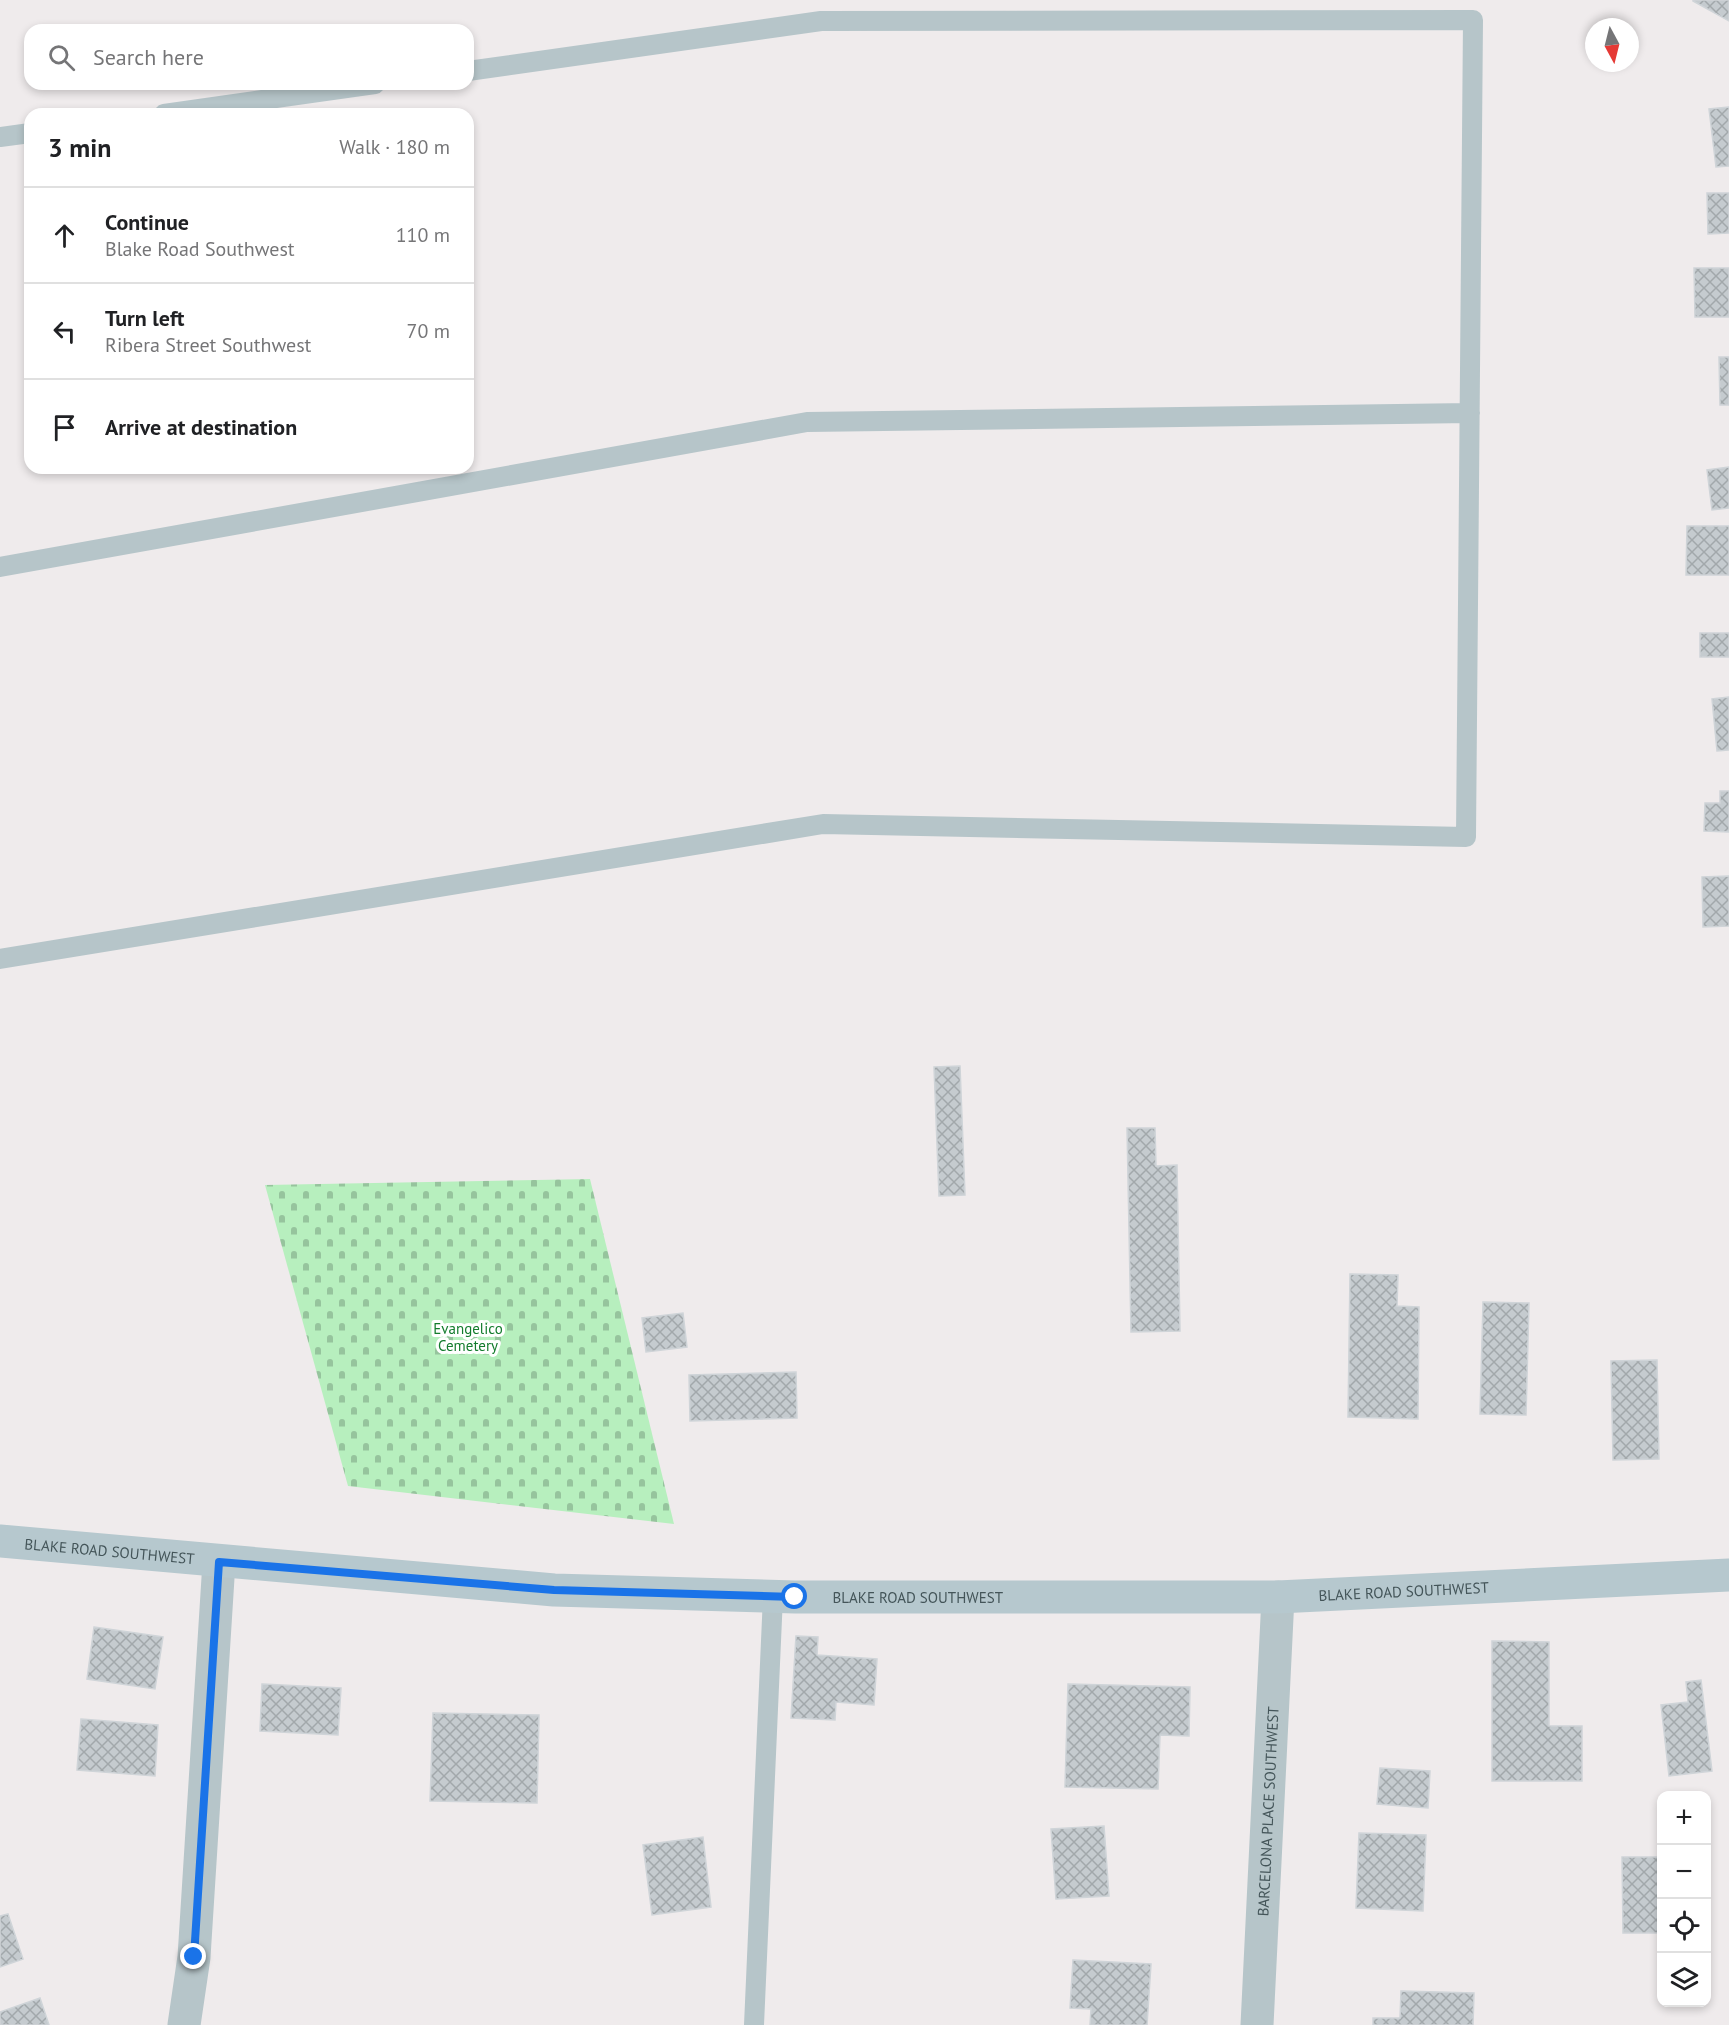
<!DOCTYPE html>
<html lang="en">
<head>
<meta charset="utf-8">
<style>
	:root { --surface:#fff; --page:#f2f2f2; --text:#202124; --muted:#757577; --line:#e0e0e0 }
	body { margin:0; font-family:"PT Sans",sans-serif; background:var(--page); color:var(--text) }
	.controls { position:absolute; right:18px; bottom:18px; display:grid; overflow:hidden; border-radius:12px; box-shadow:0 3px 9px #0003 }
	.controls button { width:54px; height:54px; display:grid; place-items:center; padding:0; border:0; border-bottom:2px solid var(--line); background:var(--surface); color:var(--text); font:30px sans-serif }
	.compass { position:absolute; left:1585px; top:18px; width:54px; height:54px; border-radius:50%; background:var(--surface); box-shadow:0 3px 9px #0003; rotate:173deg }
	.stop { position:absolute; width:18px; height:18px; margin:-14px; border:4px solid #1a73e8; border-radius:50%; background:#fff }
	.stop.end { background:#1a73e8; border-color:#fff; box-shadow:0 2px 6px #0008 }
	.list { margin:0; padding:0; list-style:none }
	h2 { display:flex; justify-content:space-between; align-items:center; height:78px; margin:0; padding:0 24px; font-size:26px }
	h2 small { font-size:20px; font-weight:400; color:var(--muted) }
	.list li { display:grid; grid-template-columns:39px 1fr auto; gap:18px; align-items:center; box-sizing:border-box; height:96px; padding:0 24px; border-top:2px solid var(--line) }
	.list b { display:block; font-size:22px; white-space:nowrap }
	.list p { margin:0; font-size:20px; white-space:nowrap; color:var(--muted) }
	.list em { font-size:20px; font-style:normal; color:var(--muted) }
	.icon { flex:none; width:33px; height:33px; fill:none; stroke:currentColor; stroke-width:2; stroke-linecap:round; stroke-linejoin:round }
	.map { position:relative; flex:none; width:1729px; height:2025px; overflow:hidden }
	.search { position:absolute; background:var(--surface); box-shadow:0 3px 9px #0003; left:24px; top:24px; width:450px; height:66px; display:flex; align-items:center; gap:15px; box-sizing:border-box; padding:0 21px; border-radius:18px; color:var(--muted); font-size:22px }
	.panel { position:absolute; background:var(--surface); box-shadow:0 3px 9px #0003; left:24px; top:108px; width:450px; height:366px; border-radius:18px }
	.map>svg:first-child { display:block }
</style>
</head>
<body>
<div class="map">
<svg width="1729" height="2025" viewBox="0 0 1729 2025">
	<defs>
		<pattern id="cemetery-stones" width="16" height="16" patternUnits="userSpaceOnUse" patternTransform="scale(1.5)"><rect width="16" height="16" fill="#b7efbe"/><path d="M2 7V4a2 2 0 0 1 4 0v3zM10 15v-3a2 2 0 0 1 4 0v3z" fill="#96c49d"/></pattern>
		<pattern id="building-cross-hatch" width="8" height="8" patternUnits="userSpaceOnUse" patternTransform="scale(1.5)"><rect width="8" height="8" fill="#c5cbcf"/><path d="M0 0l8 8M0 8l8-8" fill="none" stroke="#a2a8ab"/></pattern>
	</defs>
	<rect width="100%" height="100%" fill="#efebec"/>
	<path fill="url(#cemetery-stones)" d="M590,1179L674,1524L348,1486L265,1185Z"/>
	<path fill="url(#building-cross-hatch)" stroke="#cfd4d8" stroke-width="1.5" d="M1729,0V21L1693,1V0Z
		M1729,107V166L1716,167L1709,109Z
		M1707,193H1729V233L1708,234Z
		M1694,268H1729V317H1695Z
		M1719,357H1729V405H1720Z
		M1729,467V508L1712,510L1707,470Z
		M1687,526H1729V575H1686Z
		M1700,633H1729V657H1700Z
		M1729,697V750L1717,751L1712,699Z
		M1720,791H1729V832L1704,831L1705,803H1720Z
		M1729,876V926L1703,927L1702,877Z
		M960,1066L965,1195L939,1196L934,1067Z
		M1127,1128H1155L1156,1166L1177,1165L1180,1331L1131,1332Z
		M1350,1274L1398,1275L1397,1306L1419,1307L1418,1419L1348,1417Z
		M1483,1302L1529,1303L1526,1415L1480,1414Z
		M683,1313L687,1347L646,1352L642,1318Z
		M1657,1360L1659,1459L1613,1460L1611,1361Z
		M796,1372L797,1418L690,1421L689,1375Z
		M94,1627L163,1637L155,1689L87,1679Z
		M796,1636L818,1637L817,1655L877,1659L874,1705L836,1702L835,1720L791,1718Z
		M1492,1641L1549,1642V1726H1582V1781H1492Z
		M1701,1680L1712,1771L1669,1776L1661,1705L1688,1702L1686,1682Z
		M262,1684L341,1688L338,1735L260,1731Z
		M1068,1684L1190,1687L1189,1736L1160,1735L1158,1789L1065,1787Z
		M433,1713L539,1715L537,1803L430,1801Z
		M81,1719L158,1725L155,1776L77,1770Z
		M1380,1768L1430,1771L1428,1808L1377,1804Z
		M1104,1826L1109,1896L1056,1899L1051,1829Z
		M1359,1833L1426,1835L1423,1911L1356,1908Z
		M703,1837L711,1907L652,1915L643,1845Z
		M1622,1857H1662V1933H1623Z
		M8,1914L23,1959L0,1967V1916Z
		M1073,1960L1151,1964L1147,2025H1090L1091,2009L1070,2008Z
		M1401,1991L1474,1993L1473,2025H1373V2018H1400Z
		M40,1998L49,2025H0V2012Z"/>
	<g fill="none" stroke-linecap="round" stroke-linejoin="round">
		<path stroke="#b6c5c9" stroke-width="20" d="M164,114L375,84
			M0,137L30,133
			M0,567L807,422L1470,413
			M0,959L823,824L1466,837L1473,20L821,21L468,71
			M754,2025L773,1596"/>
		<g stroke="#b6c5c9" stroke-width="33">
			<path d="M184,2025L194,1957L219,1562"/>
			<path id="s1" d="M1257,2025L1278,1597"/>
		</g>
		<path stroke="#b6c8ce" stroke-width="33" id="s2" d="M0,1541L554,1590L795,1597H1278L1729,1575"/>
	</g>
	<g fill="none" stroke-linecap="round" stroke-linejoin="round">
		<path stroke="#1a73e8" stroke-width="8" d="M194,1957L219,1562L554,1590L795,1597"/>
	</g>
	<g text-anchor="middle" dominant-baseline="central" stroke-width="6" stroke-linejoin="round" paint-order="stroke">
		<g font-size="15" fill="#137c2d" stroke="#fff">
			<text x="468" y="1328">Evangelico<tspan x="468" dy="17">Cemetery</tspan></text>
		</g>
		<g font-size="15" fill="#445559" stroke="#fff">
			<text stroke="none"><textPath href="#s2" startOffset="110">BLAKE ROAD SOUTHWEST</textPath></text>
			<text stroke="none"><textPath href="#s2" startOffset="1406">BLAKE ROAD SOUTHWEST</textPath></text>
			<text stroke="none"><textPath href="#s2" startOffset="920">BLAKE ROAD SOUTHWEST</textPath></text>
			<text stroke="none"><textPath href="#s1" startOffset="214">BARCELONA PLACE SOUTHWEST</textPath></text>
		</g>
	</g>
</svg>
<div class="controls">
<button>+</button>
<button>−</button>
<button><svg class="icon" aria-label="locate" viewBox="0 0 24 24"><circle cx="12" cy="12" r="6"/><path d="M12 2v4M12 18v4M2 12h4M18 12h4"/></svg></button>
<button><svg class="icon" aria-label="layers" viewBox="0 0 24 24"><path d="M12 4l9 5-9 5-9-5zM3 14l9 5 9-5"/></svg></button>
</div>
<svg class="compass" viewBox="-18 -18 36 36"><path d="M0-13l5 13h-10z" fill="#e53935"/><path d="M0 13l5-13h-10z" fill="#757577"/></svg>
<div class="stop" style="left:795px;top:1597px"></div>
<div class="stop end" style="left:194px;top:1957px"></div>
<div class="search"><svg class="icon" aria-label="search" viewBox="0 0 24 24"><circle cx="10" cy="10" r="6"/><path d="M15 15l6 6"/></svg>Search here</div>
<section class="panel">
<h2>3 min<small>Walk · 180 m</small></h2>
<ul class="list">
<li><svg class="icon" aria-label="ahead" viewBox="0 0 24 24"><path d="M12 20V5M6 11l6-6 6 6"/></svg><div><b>Continue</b><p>Blake Road Southwest</p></div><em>110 m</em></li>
<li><svg class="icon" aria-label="left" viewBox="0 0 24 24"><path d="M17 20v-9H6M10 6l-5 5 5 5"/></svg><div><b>Turn left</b><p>Ribera Street Southwest</p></div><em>70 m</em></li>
<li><svg class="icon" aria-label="arrive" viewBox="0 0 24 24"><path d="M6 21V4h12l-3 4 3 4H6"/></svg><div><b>Arrive at destination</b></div></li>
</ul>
</section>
</div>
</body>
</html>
